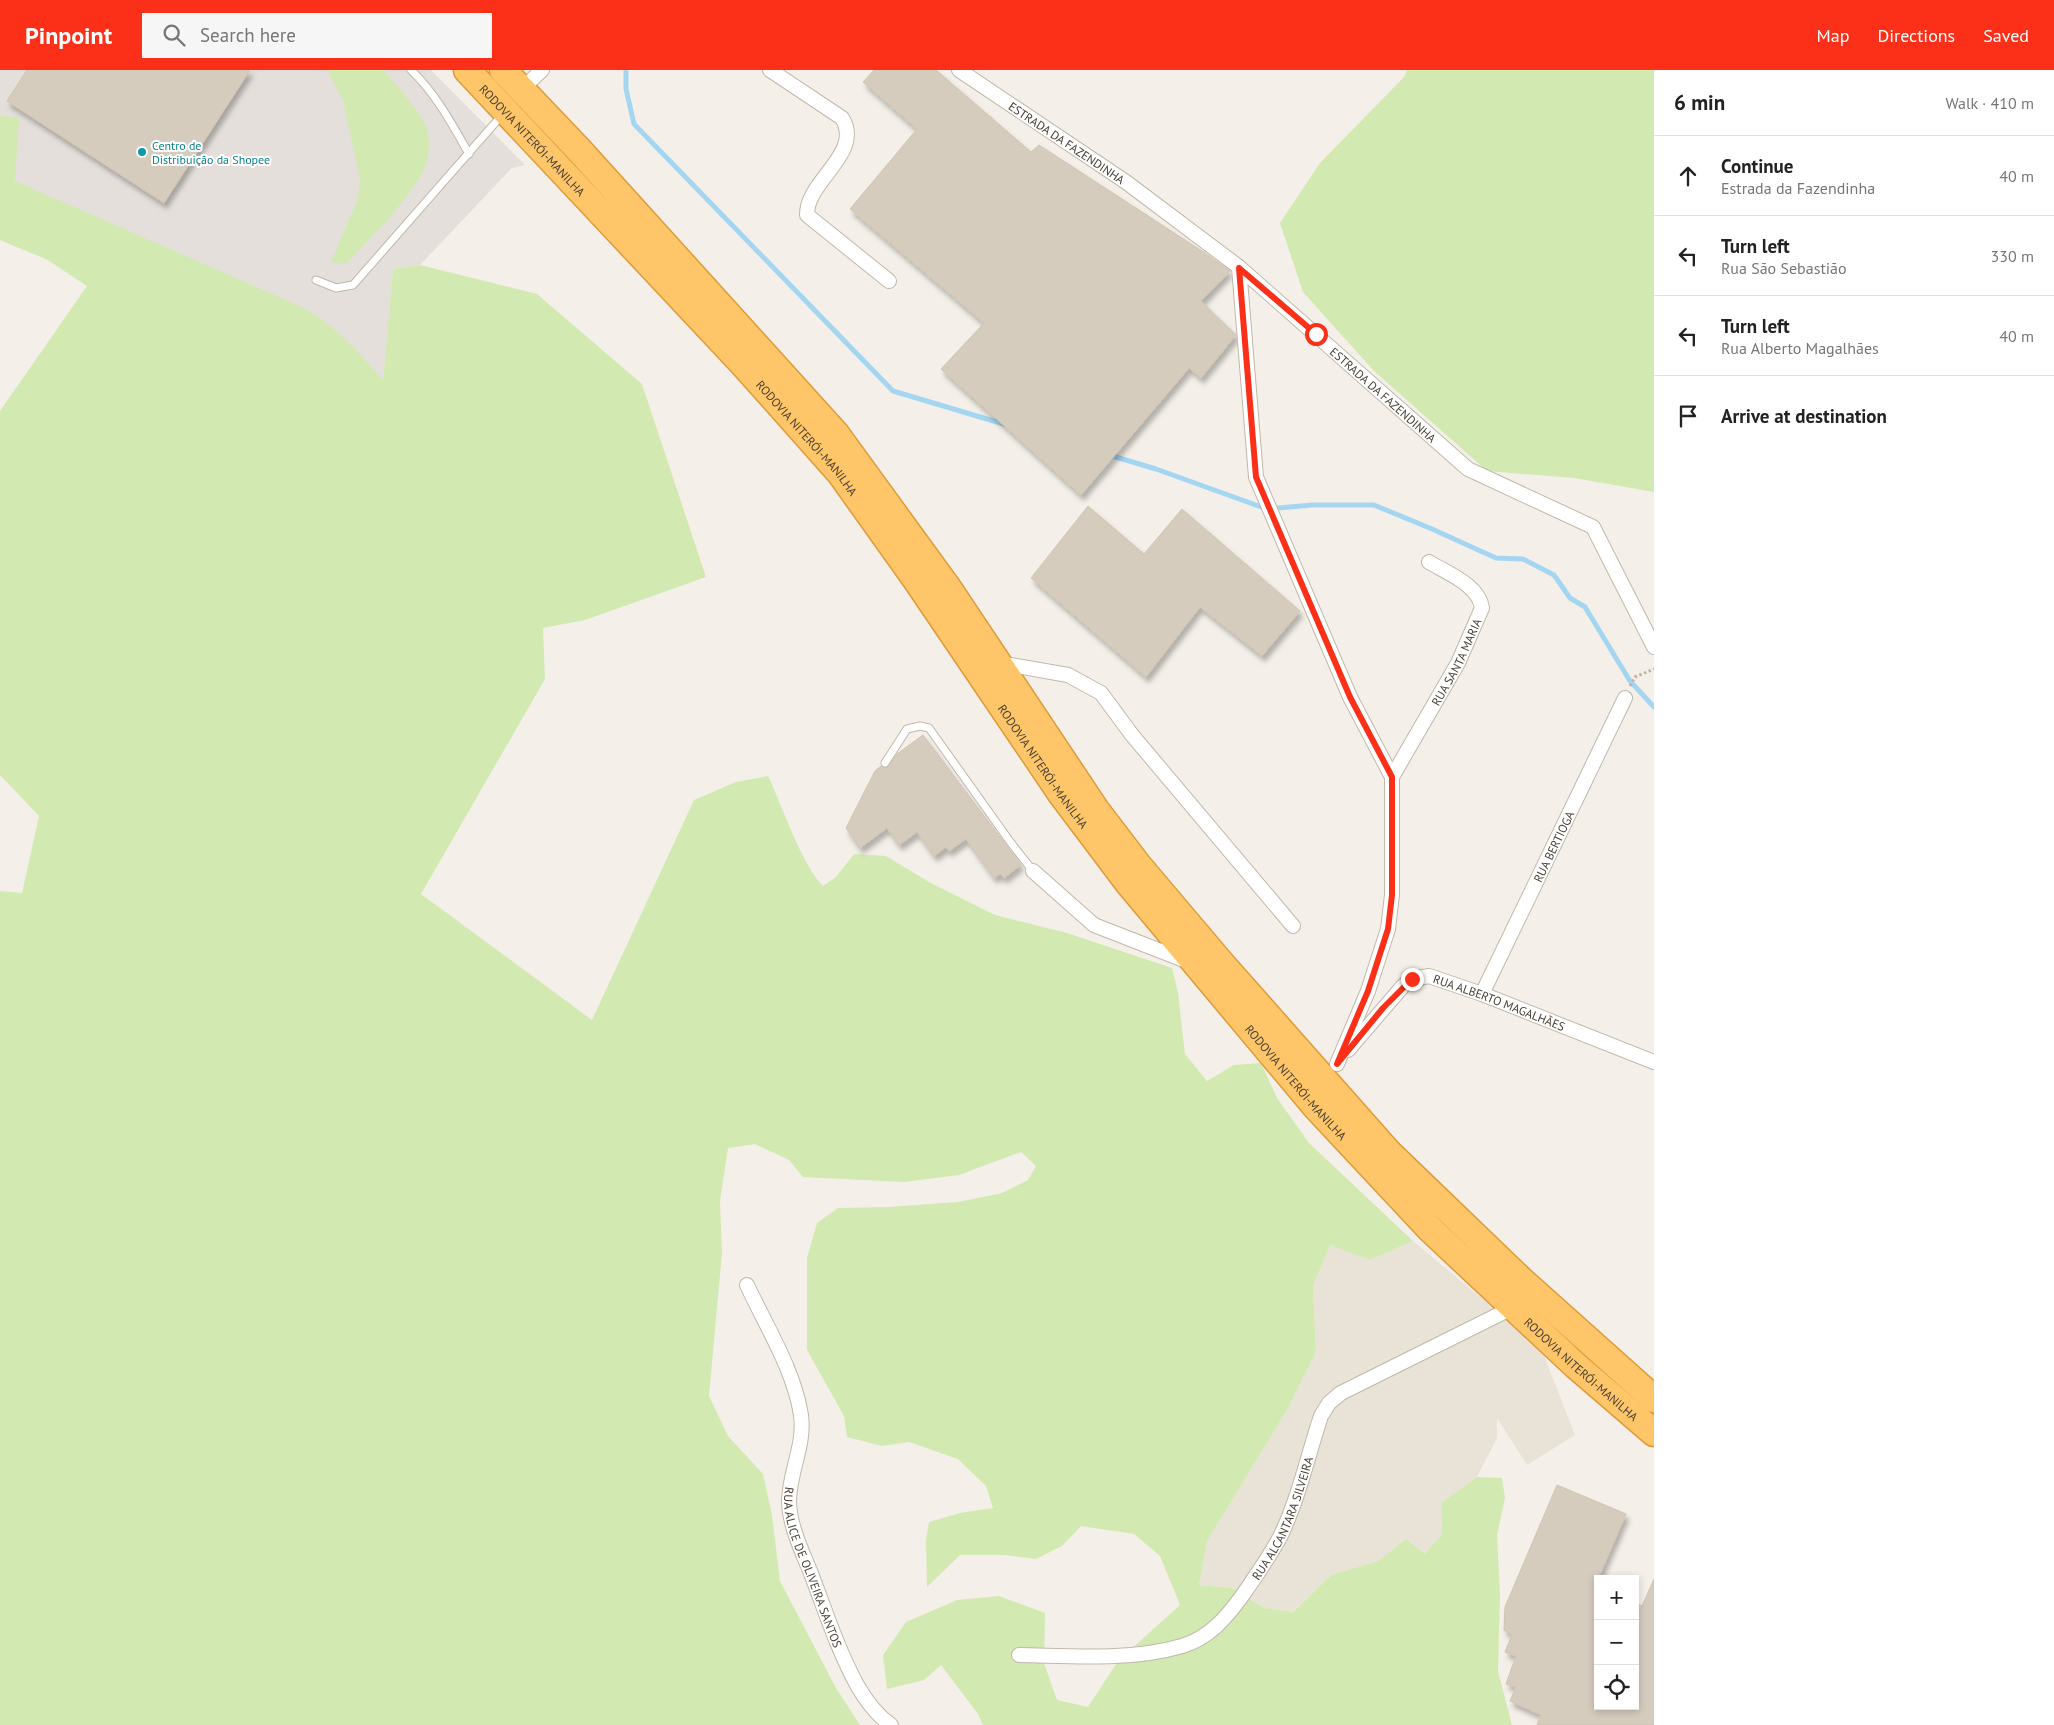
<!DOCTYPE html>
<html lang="en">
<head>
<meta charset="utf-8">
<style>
	:root { --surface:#fff; --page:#f6f6f6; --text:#222; --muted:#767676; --line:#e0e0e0; --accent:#fc3018 }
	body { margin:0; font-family:"PT Sans",sans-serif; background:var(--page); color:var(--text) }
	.controls { position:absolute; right:15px; bottom:15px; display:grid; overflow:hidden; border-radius:0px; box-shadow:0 2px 8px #0003 }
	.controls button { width:45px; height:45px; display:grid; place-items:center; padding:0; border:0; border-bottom:1px solid var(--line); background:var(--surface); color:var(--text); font:25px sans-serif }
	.stop { position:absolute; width:15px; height:15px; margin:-11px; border:4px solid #fc3018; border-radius:50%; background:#fff }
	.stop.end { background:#fc3018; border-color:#fff; box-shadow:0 1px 5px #0008 }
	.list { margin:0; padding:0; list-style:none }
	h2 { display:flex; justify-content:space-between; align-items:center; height:65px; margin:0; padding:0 20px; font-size:21px }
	h2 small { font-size:16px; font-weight:400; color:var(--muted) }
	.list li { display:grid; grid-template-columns:32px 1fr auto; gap:15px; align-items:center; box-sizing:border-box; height:80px; padding:0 20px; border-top:1px solid var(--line) }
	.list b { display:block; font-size:19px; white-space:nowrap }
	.list p { margin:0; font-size:16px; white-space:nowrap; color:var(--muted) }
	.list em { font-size:16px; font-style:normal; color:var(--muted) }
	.icon { flex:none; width:28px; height:28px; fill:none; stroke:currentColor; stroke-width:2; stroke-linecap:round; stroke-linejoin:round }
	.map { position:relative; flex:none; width:1654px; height:1655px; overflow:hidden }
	header { display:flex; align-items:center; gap:30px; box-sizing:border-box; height:70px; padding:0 25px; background:var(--accent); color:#fff }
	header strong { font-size:24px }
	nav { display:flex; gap:28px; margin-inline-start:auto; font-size:18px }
	.search { width:350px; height:45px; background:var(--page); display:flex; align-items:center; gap:12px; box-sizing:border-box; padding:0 18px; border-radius:0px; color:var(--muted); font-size:19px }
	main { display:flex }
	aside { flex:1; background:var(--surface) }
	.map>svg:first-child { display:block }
</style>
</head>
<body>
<header>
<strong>Pinpoint</strong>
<div class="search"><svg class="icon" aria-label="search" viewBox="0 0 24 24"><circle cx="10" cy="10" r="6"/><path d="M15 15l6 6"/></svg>Search here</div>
<nav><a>Map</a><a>Directions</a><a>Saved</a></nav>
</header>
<main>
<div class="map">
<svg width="1654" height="1655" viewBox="0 0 1654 1655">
	<defs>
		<filter id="shadow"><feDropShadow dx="3" dy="5.5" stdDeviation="2.5" flood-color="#0004"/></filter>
	</defs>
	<rect width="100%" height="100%" fill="#f4f0e9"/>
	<path fill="#e8e2d7" d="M1413,1171L1541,1278L1575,1365L1527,1395L1497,1348V1368L1477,1407L1441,1433L1442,1464L1425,1484L1406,1469L1378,1491L1331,1505L1292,1542L1264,1538L1232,1518L1199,1515L1207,1471L1287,1340L1316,1282L1313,1216L1330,1175L1370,1190Z"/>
	<path fill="#e4dfda" d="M0,0H431L525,95L512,98L420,195L393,199L383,311L46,189L0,170Z"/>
	<path fill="#d2e9b1" d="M327,0H384C394,14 417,37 424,52C430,65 431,83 425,97C413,125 368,172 345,194L331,192L358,129L360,109L343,30Z
		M1407,0H1654V422L1574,408L1487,401L1374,301L1303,222L1280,153L1320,93L1404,7Z
		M0,45L19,48L15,111L304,238C340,259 356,280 383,310L393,199L420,195L537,224L642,314L706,507L585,550L543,558L545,609L421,824L592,950L694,730L736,712L768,706C783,737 800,792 823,816L836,807L854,784L886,786L929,812L995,845L1067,863L1172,898L1178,922L1185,984L1207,1011L1234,995L1261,993L1277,1028L1309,1073L1413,1171L1370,1190L1330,1175L1313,1216L1316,1282L1287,1340L1207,1471L1199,1515L1232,1518L1264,1538L1293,1542L1331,1505L1378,1491L1406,1469L1425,1484L1442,1464L1441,1433L1477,1407L1502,1408L1505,1428L1497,1465L1500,1525L1498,1601L1512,1655H983L978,1644L941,1595L924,1610L887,1619L883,1585L906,1552L957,1530L999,1526L1045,1543L1044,1593L1057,1630L1088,1637L1118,1591L1180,1535L1160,1486L1134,1464L1081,1456L1062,1476L1036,1489L1005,1485H960L927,1517L926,1470L929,1452L960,1443L993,1438L986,1416L958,1389L909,1372L882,1376L847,1367L844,1346L807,1280V1188L817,1153L838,1138L888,1137L958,1132L1002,1123L1028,1110L1036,1096L1021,1082L959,1105L904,1112L803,1107L789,1090L755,1074L728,1078L720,1131L722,1183L709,1326L728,1366L763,1404L772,1445L780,1511L836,1618L860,1655H0V821L22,823L39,746L0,705V341L87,216L46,189L0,170Z"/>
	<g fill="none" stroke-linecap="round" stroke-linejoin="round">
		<path stroke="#a5d6f1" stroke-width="5" d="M626,0V19L634,54L893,321L1007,355
			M1109,385L1156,399L1267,439L1312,435H1374L1432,459L1496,488L1523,489L1554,505L1570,528L1585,537L1630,611L1654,637"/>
	</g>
	<path fill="#d6ccbe" stroke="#d1c3b1" filter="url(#shadow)" d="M27,0H250L164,133L7,31Z
		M874,0H936L1031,82L1039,75L1205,183L1230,201L1201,231L1236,265L1201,308L1189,298L1081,425L941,299L984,253L850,139L917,59L863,12Z
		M1088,436L1144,484L1182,439L1300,541L1262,586L1200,537L1146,607L1031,508Z
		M923,665L1021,795L1004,808L1000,804L994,808L966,769L949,781L946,777L934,786L917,762L899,775L887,758L860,778L846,758L875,701L881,696L888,697L897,684Z
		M1557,1415L1626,1444L1598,1509V1636H1635V1533L1642,1536L1654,1509V1655H1537L1541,1645L1510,1631L1516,1617L1506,1614L1516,1586L1505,1582L1512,1565L1504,1560L1505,1537Z"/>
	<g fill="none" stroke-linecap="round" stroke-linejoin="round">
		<defs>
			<path id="lane" d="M411,0C436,24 452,54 469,84
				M316,210L336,218L353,215L502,45
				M885,693L907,659L920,656L929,658L1011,773L1033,801"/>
			<g id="street">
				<path d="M770,0L842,48C864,83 806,111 807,145L889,211"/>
				<path id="s1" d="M959,0L1126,112L1239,197L1468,399L1593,457L1654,577"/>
				<path d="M522,19L542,0"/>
				<path d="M1239,197L1256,407L1350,627L1392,707V825L1388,859L1368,921L1337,994"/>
				<path d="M999,593L1068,605L1101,623L1132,665L1293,856"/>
				<path id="s2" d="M1392,707L1458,593L1482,538C1479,515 1447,503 1429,492"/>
				<path d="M1033,801L1094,855L1189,892"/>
				<path id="s3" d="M1482,924L1625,628"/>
				<path id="s4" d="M1348,980L1403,916L1412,909L1429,906L1482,924L1654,992"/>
				<path id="s5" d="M747,1215C766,1256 794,1300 801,1345C805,1376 790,1399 789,1430C789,1456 803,1483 812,1506C826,1543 838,1580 857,1615C865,1629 878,1646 891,1655"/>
				<path id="s6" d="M1019,1585C1073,1586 1130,1591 1182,1576C1209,1568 1226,1548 1242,1526C1256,1506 1270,1486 1281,1465C1299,1427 1308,1385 1321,1346L1329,1333L1341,1323L1512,1238"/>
			</g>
			<g id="highway">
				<path id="s7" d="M467,0L744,295L840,403L917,511L1062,725L1129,814L1315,1036L1431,1160L1575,1295L1654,1363"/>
				<path d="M503,0L580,81L836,364L948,518L1096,740L1138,795L1221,893L1389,1083L1521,1210L1654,1329"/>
			</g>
		</defs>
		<use href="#lane" stroke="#c0b8ab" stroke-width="9"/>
		<use href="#street" stroke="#c0b8ab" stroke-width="16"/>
		<use href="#highway" stroke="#df9a38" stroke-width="29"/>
		<path stroke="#c2b39c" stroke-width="3" stroke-dasharray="2.5 2.5" stroke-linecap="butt" d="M1630,616L1635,607L1654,599"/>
		<use href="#lane" stroke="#fff" stroke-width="7"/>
		<use href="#street" stroke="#fff" stroke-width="14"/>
		<use href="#highway" stroke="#ffc669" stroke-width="26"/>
	</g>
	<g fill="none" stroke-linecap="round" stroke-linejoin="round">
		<path stroke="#fc3018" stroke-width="6" d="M1316,264L1239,198L1256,407L1350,627L1392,707V825L1388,859L1368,921L1337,994L1383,938L1412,909"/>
	</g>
	<circle fill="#0f9aa8" stroke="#fff" stroke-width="2" cx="142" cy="82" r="5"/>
	<g text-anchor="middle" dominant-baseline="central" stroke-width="4" stroke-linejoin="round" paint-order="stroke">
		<g font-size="12" fill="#484137" stroke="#fff">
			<text stroke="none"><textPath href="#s7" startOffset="96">RODOVIA NITERÓI-MANILHA</textPath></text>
			<text stroke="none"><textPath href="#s1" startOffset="130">ESTRADA DA FAZENDINHA</textPath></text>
			<text stroke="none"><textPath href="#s1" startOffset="535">ESTRADA DA FAZENDINHA</textPath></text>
			<text stroke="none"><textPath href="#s7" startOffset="501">RODOVIA NITERÓI-MANILHA</textPath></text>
			<text stroke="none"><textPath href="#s2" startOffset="132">RUA SANTA MARIA</textPath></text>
			<text stroke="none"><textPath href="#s7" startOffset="906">RODOVIA NITERÓI-MANILHA</textPath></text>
			<text stroke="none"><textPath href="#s3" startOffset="164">RUA BERTIOGA</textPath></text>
			<text stroke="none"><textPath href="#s4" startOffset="188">RUA ALBERTO MAGALHÃES</textPath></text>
			<text stroke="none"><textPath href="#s7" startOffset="1311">RODOVIA NITERÓI-MANILHA</textPath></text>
			<text stroke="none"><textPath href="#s7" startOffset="1716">RODOVIA NITERÓI-MANILHA</textPath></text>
			<text stroke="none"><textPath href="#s6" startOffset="332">RUA ALCANTARA SILVEIRA</textPath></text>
			<text stroke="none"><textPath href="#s5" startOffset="299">RUA ALICE DE OLIVEIRA SANTOS</textPath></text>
		</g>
		<g font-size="12" fill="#0d838f" stroke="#fff" text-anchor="start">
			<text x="152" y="75">Centro de<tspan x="152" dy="14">Distribuição da Shopee</tspan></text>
		</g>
	</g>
</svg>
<div class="controls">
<button>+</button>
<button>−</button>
<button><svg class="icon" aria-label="locate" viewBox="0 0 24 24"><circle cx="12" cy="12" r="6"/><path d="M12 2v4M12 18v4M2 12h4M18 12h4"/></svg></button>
</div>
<div class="stop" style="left:1316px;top:264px"></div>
<div class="stop end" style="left:1412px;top:909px"></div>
</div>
<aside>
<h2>6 min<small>Walk · 410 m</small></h2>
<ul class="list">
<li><svg class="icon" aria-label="ahead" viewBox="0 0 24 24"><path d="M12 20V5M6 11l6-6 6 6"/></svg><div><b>Continue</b><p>Estrada da Fazendinha</p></div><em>40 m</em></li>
<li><svg class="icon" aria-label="left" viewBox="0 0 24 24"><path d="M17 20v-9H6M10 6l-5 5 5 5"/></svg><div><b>Turn left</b><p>Rua São Sebastião</p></div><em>330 m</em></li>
<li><svg class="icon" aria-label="left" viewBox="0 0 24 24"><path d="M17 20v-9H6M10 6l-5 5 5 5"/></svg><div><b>Turn left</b><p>Rua Alberto Magalhães</p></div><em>40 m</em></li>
<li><svg class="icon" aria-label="arrive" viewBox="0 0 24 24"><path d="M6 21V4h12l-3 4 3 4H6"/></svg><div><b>Arrive at destination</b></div></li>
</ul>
</aside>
</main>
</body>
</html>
